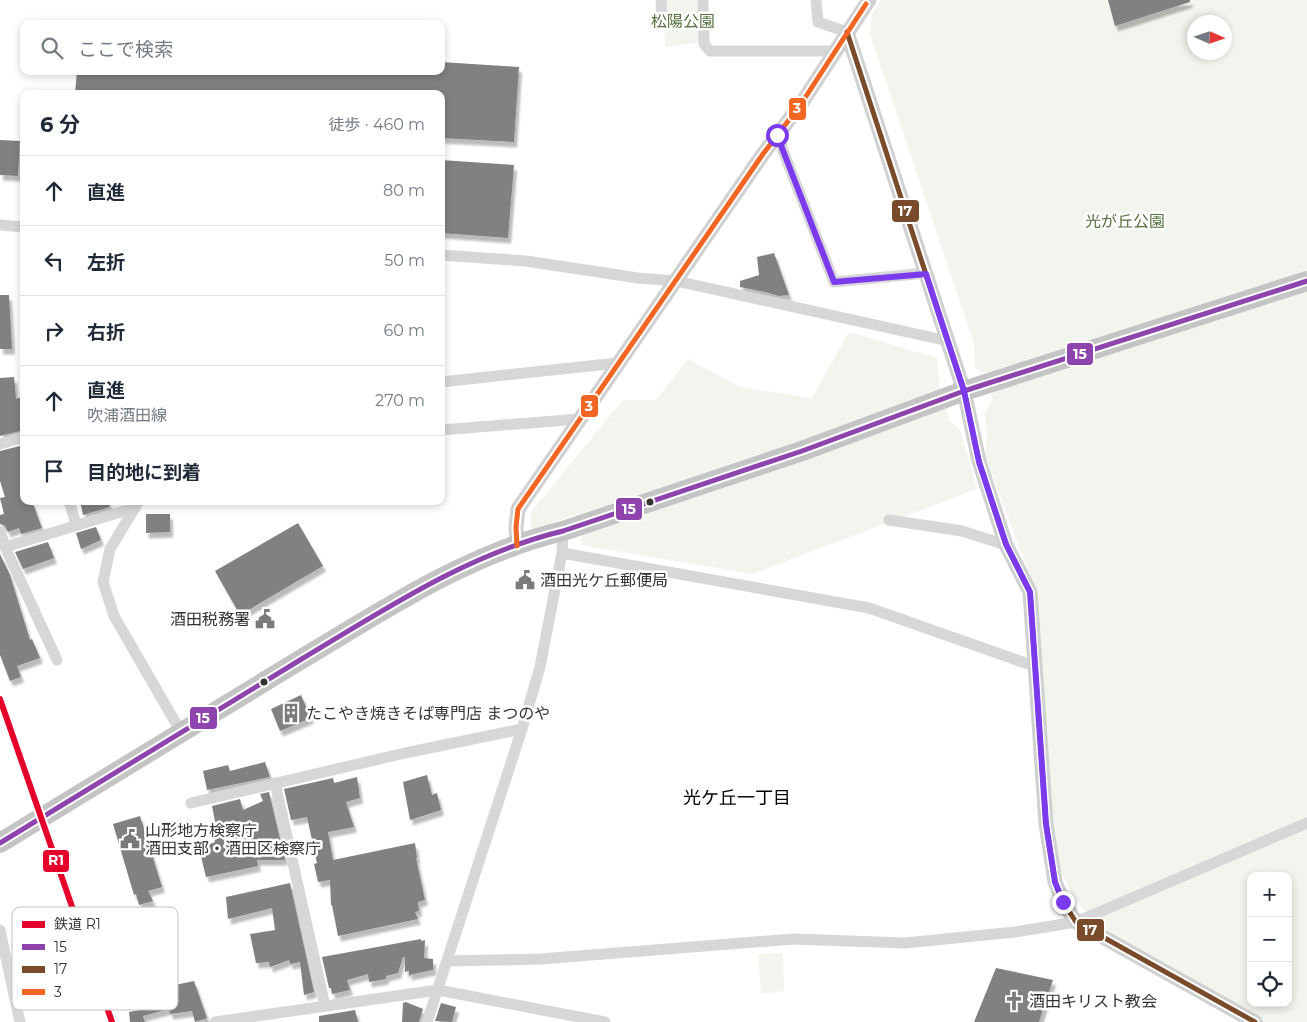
<!DOCTYPE html>
<html lang="ja">
<head>
<meta charset="utf-8">
<style>
	:root { --surface:#fff; --page:#f6f6f7; --text:#1f2937; --muted:#747a83; --line:#e0e1e3 }
	body { margin:0; font-family:Montserrat,"Noto Sans JP",sans-serif; background:var(--page); color:var(--text) }
	.controls { position:absolute; right:15px; bottom:15px; display:grid; overflow:hidden; border-radius:10px; box-shadow:0 2px 8px #0003 }
	.controls button { width:45px; height:45px; display:grid; place-items:center; padding:0; border:0; border-bottom:1px solid var(--line); background:var(--surface); color:var(--text); font:25px sans-serif }
	.compass { position:absolute; left:1187px; top:15px; width:45px; height:45px; border-radius:50%; background:var(--surface); box-shadow:0 2px 8px #0003; rotate:93deg }
	.stop { position:absolute; width:15px; height:15px; margin:-11px; border:4px solid #7c3aed; border-radius:50%; background:#fff }
	.stop.end { background:#7c3aed; border-color:#fff; box-shadow:0 1px 5px #0008 }
	.list { margin:0; padding:0; list-style:none }
	h2 { display:flex; justify-content:space-between; align-items:center; height:65px; margin:0; padding:0 20px; font-size:21px }
	h2 small { font-size:16px; font-weight:400; color:var(--muted) }
	.list li { display:grid; grid-template-columns:32px 1fr auto; gap:15px; align-items:center; box-sizing:border-box; height:70px; padding:0 20px; border-top:1px solid var(--line) }
	.list b { display:block; font-size:19px; white-space:nowrap }
	.list p { margin:0; font-size:16px; white-space:nowrap; color:var(--muted) }
	.list em { font-size:16px; font-style:normal; color:var(--muted) }
	.icon { flex:none; width:28px; height:28px; fill:none; stroke:currentColor; stroke-width:2; stroke-linecap:round; stroke-linejoin:round }
	.map { position:relative; flex:none; width:1307px; height:1022px; overflow:hidden }
	.search { position:absolute; background:var(--surface); box-shadow:0 2px 8px #0003; left:20px; top:20px; width:425px; height:55px; display:flex; align-items:center; gap:12px; box-sizing:border-box; padding:0 18px; border-radius:10px; color:var(--muted); font-size:19px }
	.panel { position:absolute; background:var(--surface); box-shadow:0 2px 8px #0003; left:20px; top:90px; width:425px; height:415px; border-radius:10px }
	.map>svg:first-child { display:block }
</style>
</head>
<body>
<div class="map">
<svg width="1307" height="1022" viewBox="0 0 1307 1022">
	<defs>
		<filter id="shadow"><feDropShadow dx="3" dy="5.5" stdDeviation="1" flood-color="#0004"/></filter>
	</defs>
	<rect width="100%" height="100%" fill="#fff"/>
	<path fill="#f1f5ed" fill-rule="evenodd" d="M663,0H700L702,42L665,47Z
		M881,0H1307V1022H1254L1102,937L1069,888L1055,860L1051,842L1050,771L1034,587L985,455L987,435L985,413L992,399L990,375L975,368L974,343L870,34L872,15ZM1194,22H1224V52H1194ZM1251,876H1288V1003H1251Z
		M849,332L937,358L939,383L950,421L960,430L977,489L752,574L582,545L576,515L531,529V512L623,400H656L688,359L740,387L812,398Z
		M783,953L784,991L761,994L758,954Z"/>
	<path fill="#818181" filter="url(#shadow)" d="M1108,0H1190V2L1115,26Z
		M441,62L519,67L514,142L441,138V94H75L77,71H441Z
		M0,140L20,141L18,176L0,175Z
		M441,160L514,165L508,238L441,233Z
		M774,253L789,295L779,296L765,292L740,287V281L759,275L757,257Z
		M0,295H9L12,349H0Z
		M14,377L16,399L24,396V430L0,436V378Z
		M24,445V452L20,453L24,467V501H32L42,528L21,534L19,528L8,532L5,526L0,524V515L4,514L0,498L5,497L0,481V451Z
		M80,501H109L110,507L83,515Z
		M146,514H170V532L146,533Z
		M298,523L323,566L240,615L215,571Z
		M96,527L101,540L81,549L76,533Z
		M48,542L54,558L23,569L15,552Z
		M0,554L10,575L30,640L32,639L40,658L17,666L21,677L10,681L0,655Z
		M301,695L311,718L280,731L271,709Z
		M265,762L270,777L207,790L203,771L228,765L230,771Z
		M427,775L432,795L437,793L441,810L410,820L403,782Z
		M357,777L360,798L346,802L354,827L328,832L333,860L415,843L417,858H416L425,900L418,902L419,911L415,912L418,919L338,936L332,905H331L330,880L318,882L314,864L317,863L307,817L291,820L284,789L333,778L334,783Z
		M269,792L285,860H257L258,866L206,877L199,848L215,842L213,834L217,832L212,806L240,799L243,810L263,801L260,794Z
		M140,816L162,887L148,891L153,901L139,905L136,894L134,895L113,824Z
		M290,883L314,992L304,995L300,962L290,964L289,960L270,967L269,962L256,963L250,934L275,930L272,908L228,919L226,897Z
		M421,939V941L425,940L424,958L433,959V970L409,975V971L405,972V957H403L398,973L386,976V979L369,982L368,974L347,980L350,990L332,994L331,988H329L322,957Z
		M162,952L170,986L194,981L207,1018L195,1022L192,1011L170,1014L169,1009L143,1016L145,1022H130L129,1012L140,1010L136,985L117,989L112,966Z
		M996,968L1053,980L1039,1022H974Z
		M406,1002L423,1009L419,1022H402L403,1003Z
		M441,1003L456,1007L452,1022L435,1021Z
		M355,1010L358,1022H319V1016Z"/>
	<g fill="none" stroke-linecap="round" stroke-linejoin="round">
		<path stroke="#d7d7d7" stroke-width="11" d="M661,0L662,18
			M703,0L704,44L710,51H834
			M816,0L818,22L847,32
			M777,135L834,282L926,273
			M0,225L24,227
			M441,255L526,261L638,278L676,281L948,341
			M441,382L617,363
			M441,430L579,419
			M0,444L24,437
			M69,501L76,524
			M139,501L110,549L103,582L114,616L181,732
			M889,520L962,531L1006,545
			M0,531L5,547L57,660
			M563,531L562,553L869,608L1034,666
			M5,547L134,508
			M275,783L325,1006
			M191,803L405,753L522,729
			M0,930L20,1022
			M447,961L541,959L793,939L905,943L1015,932L1076,922L1307,823
			M215,1022L438,990L605,1022
			M427,1022L522,729L540,667L562,553"/>
		<path stroke="#d0d0d0" stroke-width="15" d="M847,32L964,391L979,461L1006,545L1030,592L1046,824L1055,882L1063,902L1076,922L1255,1022
			M517,546L516,527L518,509L763,154L801,104L869,0"/>
		<path stroke="#c4c4c4" stroke-width="20" d="M0,843C100,781 200,720 300,660C384,610 467,554 563,531L802,451L964,391L1307,281"/>
		<defs>
			<path id="bus-1" d="M0,843C100,781 200,720 300,660C384,610 467,554 563,531L802,451L964,391L1307,281"/>
			<path id="bus-2" d="M847,32L964,391L979,461L1006,545L1030,592L1046,824L1055,882L1063,902L1076,922L1255,1022"/>
			<path id="bus-3" d="M517,546L516,527L518,509L763,154L801,104L866,4"/>
		</defs>
		<use href="#bus-1" stroke="#fff" stroke-width="9"/>
		<use href="#bus-2" stroke="#fff" stroke-width="9"/>
		<use href="#bus-3" stroke="#fff" stroke-width="9"/>
		<use href="#bus-1" stroke="#8e44ad" stroke-width="5"/>
		<use href="#bus-2" stroke="#7a4b2a" stroke-width="5"/>
		<use href="#bus-3" stroke="#f26522" stroke-width="5"/>
		<defs>
			<path id="rail-1" d="M0,699L112,1022"/>
		</defs>
		<use href="#rail-1" stroke="#fff" stroke-width="10"/>
		<use href="#rail-1" stroke="#e4002b" stroke-width="6"/>
	</g>
	<g fill="none" stroke-linecap="round" stroke-linejoin="round">
		<path stroke="#7c3aed" stroke-width="6" d="M777,135L834,282L926,274L964,391L979,462L1006,544L1030,592L1046,824L1055,882L1063,902"/>
	</g>
	<defs>
		<symbol id="civic-bare" viewBox="-9 -9 18 18"><path d="M-.6-6.5H3V-4.5H.6V-3L4-1V1h2V6H-6V1h2V-1L-.6-3ZM-1.2 2.5V6h2.4V2.5Z" fill="#7a7a7a" stroke="#fff" stroke-width="2.5" paint-order="stroke"/></symbol>
		<symbol id="building-bare" viewBox="-9 -9 18 18"><path d="M-4-6H4V6H1V3H-1V6H-4ZM-2.5-4.3h1.7v1.8h-1.7ZM.8-4.3h1.7v1.8H.8ZM-2.5-1h1.7V.8h-1.7ZM.8-1h1.7V.8H.8Z" fill="#7a7a7a" stroke="#fff" stroke-width="2.5" paint-order="stroke"/></symbol>
		<symbol id="church-bare" viewBox="-9 -9 18 18"><path d="M-1.2-6h2.4v3.5h3.3v2.4h-3.3V6h-2.4V-.1h-3.3v-2.4h3.3Z" fill="#7a7a7a" stroke="#fff" stroke-width="2.5" paint-order="stroke"/></symbol>
	</defs>
	<g fill-rule="evenodd">
		<use href="#civic-bare" x="511" y="566" width="28" height="28"/>
		<use href="#civic-bare" x="251" y="605" width="28" height="28"/>
		<use href="#building-bare" x="277" y="699" width="28" height="28"/>
		<use href="#civic-bare" x="116" y="825" width="28" height="28"/>
		<use href="#church-bare" x="1000" y="987" width="28" height="28"/>
	</g>
	<g fill="#333" stroke="#fff" stroke-width="2">
		<circle cx="650" cy="502" r="4.5"/>
		<circle cx="264" cy="682" r="4.5"/>
	</g>
	<g text-anchor="middle" dominant-baseline="central" stroke-width="5" stroke-linejoin="round" paint-order="stroke">
		<g font-size="16" fill="#56703f" stroke="#fff">
			<text x="683" y="21">松陽公園</text>
			<text x="1125" y="221">光が丘公園</text>
		</g>
		<g font-size="16" fill="#333" stroke="#fff" text-anchor="start">
			<text x="540" y="580">酒田光ケ丘郵便局</text>
			<text x="250" y="619" text-anchor="end">酒田税務署</text>
			<text x="306" y="713">たこやき焼きそば専門店 まつのや</text>
			<text x="145" y="830">山形地方検察庁<tspan x="145" dy="18">酒田支部・酒田区検察庁</tspan></text>
			<text x="1029" y="1001">酒田キリスト教会</text>
		</g>
		<g font-size="18" fill="#000" stroke="#fff">
			<text x="737" y="798">光ケ丘一丁目</text>
		</g>
	</g>
	<rect x="12" y="907" width="166" height="103" rx="8" fill="#fff" stroke="#c2c2c2" stroke-width="1"/>
	<rect x="22" y="921" width="23" height="7" fill="#e4002b"/>
	<rect x="22" y="944" width="23" height="6" fill="#8e44ad"/>
	<rect x="22" y="966" width="23" height="7" fill="#7a4b2a"/>
	<rect x="22" y="989" width="23" height="6" fill="#f26522"/>
	<g font-size="14" fill="#333">
		<text x="54" y="929">鉄道 R1</text>
		<text x="54" y="952">15</text>
		<text x="54" y="974">17</text>
		<text x="54" y="997">3</text>
	</g>
	<g stroke="#fff" stroke-width="2">
		<rect x="788" y="97" width="19" height="24" rx="5" fill="#f26522"/>
		<rect x="891" y="199" width="29" height="24" rx="5" fill="#7a4b2a"/>
		<rect x="1066" y="342" width="28" height="24" rx="5" fill="#8e44ad"/>
		<rect x="580" y="394" width="19" height="24" rx="5" fill="#f26522"/>
		<rect x="615" y="497" width="28" height="24" rx="5" fill="#8e44ad"/>
		<rect x="189" y="706" width="29" height="24" rx="5" fill="#8e44ad"/>
		<rect x="42" y="849" width="28" height="24" rx="5" fill="#e4002b"/>
		<rect x="1076" y="918" width="29" height="24" rx="5" fill="#7a4b2a"/>
	</g>
	<g font-size="14" text-anchor="middle" font-weight="bold" fill="#fff">
		<text x="797" y="113">3</text>
		<text x="905" y="216">17</text>
		<text x="1080" y="359">15</text>
		<text x="589" y="411">3</text>
		<text x="629" y="514">15</text>
		<text x="203" y="723">15</text>
		<text x="56" y="865">R1</text>
		<text x="1090" y="935">17</text>
	</g>
</svg>
<div class="controls">
<button>+</button>
<button>−</button>
<button><svg class="icon" aria-label="locate" viewBox="0 0 24 24"><circle cx="12" cy="12" r="6"/><path d="M12 2v4M12 18v4M2 12h4M18 12h4"/></svg></button>
</div>
<svg class="compass" viewBox="-18 -18 36 36"><path d="M0-13l5 13h-10z" fill="#e53935"/><path d="M0 13l5-13h-10z" fill="#747a83"/></svg>
<div class="stop" style="left:777px;top:135px"></div>
<div class="stop end" style="left:1063px;top:902px"></div>
<div class="search"><svg class="icon" aria-label="search" viewBox="0 0 24 24"><circle cx="10" cy="10" r="6"/><path d="M15 15l6 6"/></svg>ここで検索</div>
<section class="panel">
<h2>6 分<small>徒歩 · 460 m</small></h2>
<ul class="list">
<li><svg class="icon" aria-label="ahead" viewBox="0 0 24 24"><path d="M12 20V5M6 11l6-6 6 6"/></svg><div><b>直進</b></div><em>80 m</em></li>
<li><svg class="icon" aria-label="left" viewBox="0 0 24 24"><path d="M17 20v-9H6M10 6l-5 5 5 5"/></svg><div><b>左折</b></div><em>50 m</em></li>
<li><svg class="icon" aria-label="right" viewBox="0 0 24 24"><path d="M7 20v-9h11M14 6l5 5-5 5"/></svg><div><b>右折</b></div><em>60 m</em></li>
<li><svg class="icon" aria-label="ahead" viewBox="0 0 24 24"><path d="M12 20V5M6 11l6-6 6 6"/></svg><div><b>直進</b><p>吹浦酒田線</p></div><em>270 m</em></li>
<li><svg class="icon" aria-label="arrive" viewBox="0 0 24 24"><path d="M6 21V4h12l-3 4 3 4H6"/></svg><div><b>目的地に到着</b></div></li>
</ul>
</section>
</div>
</body>
</html>
